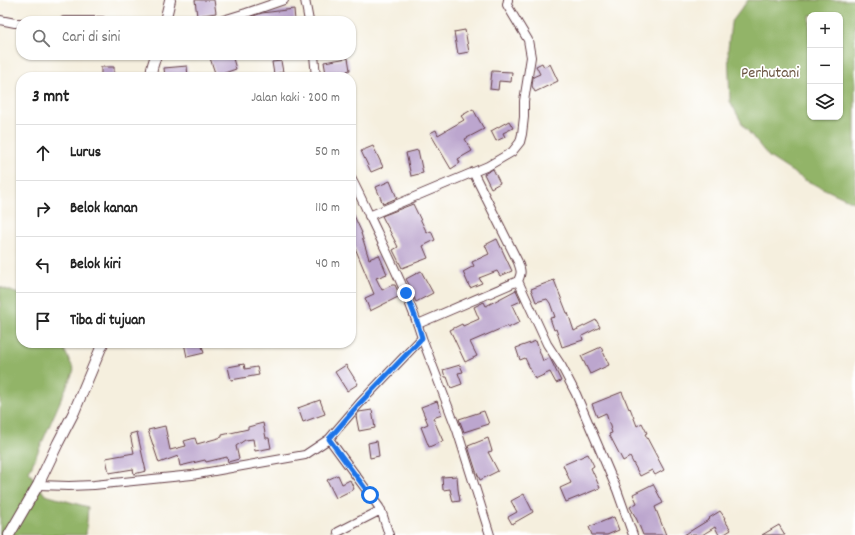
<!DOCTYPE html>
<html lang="id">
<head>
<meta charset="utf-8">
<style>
	:root { --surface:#fff; --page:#f2f2f2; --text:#222; --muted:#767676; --line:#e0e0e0 }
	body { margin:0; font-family:Dekko,sans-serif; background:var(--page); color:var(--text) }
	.controls { position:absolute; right:12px; top:12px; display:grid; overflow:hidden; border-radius:8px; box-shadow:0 1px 3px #0004 }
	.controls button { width:36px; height:36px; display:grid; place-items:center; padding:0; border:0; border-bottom:1px solid var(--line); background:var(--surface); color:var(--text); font:20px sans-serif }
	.stop { position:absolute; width:12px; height:12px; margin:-9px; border:3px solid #1a73e8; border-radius:50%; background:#fff }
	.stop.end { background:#1a73e8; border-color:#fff; box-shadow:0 1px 4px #0008 }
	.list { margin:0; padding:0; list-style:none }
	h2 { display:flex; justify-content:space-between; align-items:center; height:52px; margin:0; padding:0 16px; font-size:17px }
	h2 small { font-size:13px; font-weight:400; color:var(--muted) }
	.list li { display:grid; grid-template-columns:26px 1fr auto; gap:12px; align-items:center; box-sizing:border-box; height:56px; padding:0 16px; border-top:1px solid var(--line) }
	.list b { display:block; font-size:15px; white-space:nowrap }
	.list em { font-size:13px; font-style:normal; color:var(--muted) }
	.icon { flex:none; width:22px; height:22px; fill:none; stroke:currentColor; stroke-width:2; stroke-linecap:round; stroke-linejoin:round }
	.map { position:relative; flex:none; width:855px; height:535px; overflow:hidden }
	.search { position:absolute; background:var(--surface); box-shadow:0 1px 3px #0004; left:16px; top:16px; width:340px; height:44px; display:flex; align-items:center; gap:10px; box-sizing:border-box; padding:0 14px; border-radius:16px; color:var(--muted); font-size:15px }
	.panel { position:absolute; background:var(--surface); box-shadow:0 1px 3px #0004; left:16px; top:72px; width:340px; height:276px; border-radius:16px }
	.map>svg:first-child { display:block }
</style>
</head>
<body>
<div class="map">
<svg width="855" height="535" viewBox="0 0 855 535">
	<rect width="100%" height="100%" fill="#fff"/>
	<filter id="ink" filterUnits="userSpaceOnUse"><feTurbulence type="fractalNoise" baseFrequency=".025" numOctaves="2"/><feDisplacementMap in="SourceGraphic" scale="8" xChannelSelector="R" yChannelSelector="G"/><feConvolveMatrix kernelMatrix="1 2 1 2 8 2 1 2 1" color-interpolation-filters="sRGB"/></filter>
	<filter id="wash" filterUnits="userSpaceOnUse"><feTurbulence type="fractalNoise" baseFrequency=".012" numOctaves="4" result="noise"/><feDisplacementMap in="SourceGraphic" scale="16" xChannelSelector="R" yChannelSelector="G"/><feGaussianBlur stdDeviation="0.9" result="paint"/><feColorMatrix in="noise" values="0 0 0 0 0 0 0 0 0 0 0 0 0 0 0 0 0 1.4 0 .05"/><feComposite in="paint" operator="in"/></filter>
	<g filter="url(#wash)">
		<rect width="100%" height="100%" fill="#f5efde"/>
		<path fill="#92b468" stroke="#6e6a4a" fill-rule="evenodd" d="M748,0H855V203L805,180L769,157L743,125L730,101L728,49L731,23ZM810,15H840V117H810Z
			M0,287L21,295V343H61L74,370L29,472L45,495L88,507L86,535H0Z"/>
		<g id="blocks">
			<path fill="#bca6ce" d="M195,0H214L216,13L197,16Z
				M294,9L295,21H239L262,13Z
				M465,30L469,52L458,54L454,32Z
				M209,55H232L236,69L216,76Z
				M348,58L350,70L347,71L348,77H334V73L326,74L324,62Z
				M281,61L283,72L274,74L272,62Z
				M542,63L544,67L550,64L558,81L535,92L532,86L533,77L540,74L536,66Z
				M187,66L188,77H165L164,68Z
				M101,67H114V77H101Z
				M492,71L512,72L511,82L499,81L498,90L490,89Z
				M473,109L484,129L465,139L472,151L458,159L460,163L451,169L430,133L436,130L438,135L464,120L461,116Z
				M509,121L513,128L503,133L505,137L496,141L491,131Z
				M373,146L383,167L371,172L361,151Z
				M418,150L423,173L411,176L406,153Z
				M493,169L500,183L491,188L484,174Z
				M390,181L397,198L383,204L376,187Z
				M413,204L427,233L431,231L435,240L423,246L428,258L402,268L393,250L398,247L382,216Z
				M351,209L362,233H361L369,259L379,255L387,274L376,278L382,290L392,285H395L400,296L370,311L365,298L374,294L351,238Z
				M497,239L512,271L500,276L497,271L479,278L482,283L470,288L463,272L474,266L472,262L489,254L485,245Z
				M421,271L433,293L416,302L409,287L410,286L406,279Z
				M554,280L567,313H568L574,331L596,320L600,327L582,336L583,340L562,347L556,329L554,330L550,318L555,317L550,303L547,299L536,302L531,289Z
				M516,290L521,301L512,305L520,322L508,328L507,326L470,342L477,356L465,362L450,330L462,324L463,326L479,319L474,307L484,302L486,306Z
				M536,341L543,361L550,358L561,381L556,383L550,372L535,379L525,358L520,360L516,348Z
				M184,343H201L204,353L187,357Z
				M601,347L609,365L590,374L581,356Z
				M244,364L245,369L257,367L259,375L231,380L228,367Z
				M346,365L358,384L347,391L335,372Z
				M460,365L463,372L458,373L462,384L451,388L447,377H445L443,370Z
				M622,392L629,409L630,408L637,426L642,423L647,433L645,434L664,470L655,475L652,470L640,476L630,457L623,461L609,434L612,433L606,413L597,417L592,404Z
				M320,400L325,414L303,422L298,408Z
				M437,401L442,415L433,418L443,441L429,447L421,427L428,424L421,407Z
				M372,410L375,428L359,431L356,416L359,412Z
				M484,411L489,424L464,432L459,419Z
				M263,423L266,438H269L271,448L255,451L253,439L245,440L236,446L239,459L228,462L227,457L206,462L205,460L180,466L178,456L159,463L148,430L165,426L170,450L186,446L184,441L195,438L197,444L222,437V435L248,429V427Z
				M137,432L146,471L134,474L133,469L109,473L106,458L134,453L130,434Z
				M488,438L492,451L488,452L498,471L480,480L476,471L468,446Z
				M377,441L379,456L370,458L368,443Z
				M588,454L594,466L591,468L600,488L566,502L560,488L571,483L563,465Z
				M338,475L342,484L350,480L354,489L336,498L327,480Z
				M457,476L458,489L460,501L453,502L450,489L443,490L442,477Z
				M653,484L663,503L655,507L666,535H643L637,520L630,507L637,503L633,494Z
				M524,494L533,512L512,524L508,517L517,512L511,501Z
				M720,511L725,518L724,519L731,530L723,535H719L715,527L702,535H684L710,519L709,518Z
				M614,517L619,530L607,535H592L589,527Z
				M779,525L785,535H762Z"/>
		</g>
	</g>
	<g filter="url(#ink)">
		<use href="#blocks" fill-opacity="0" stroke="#643e46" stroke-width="1"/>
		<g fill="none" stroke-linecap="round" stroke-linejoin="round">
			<defs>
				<path id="minor" d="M305,0L309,21
					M0,20L15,23H21
					M64,21H102
					M220,21L246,13L284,0
					M314,55L316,77
					M473,172L518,262C521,271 522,272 518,281
					M369,216L488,166L512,152L520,142L522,134L524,117V101L531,57L528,40L507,5L508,0
					M418,324L518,281L547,344L562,367L576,394L617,490L633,535
					M422,338L457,430L490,535
					M329,439L379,507L382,513L389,535
					M38,485L69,486L94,485L192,475L305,455L329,439L360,403L422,338C409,296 389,257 370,217C364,204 358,191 351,178
					M338,532L381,510"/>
				<path id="tertiary" d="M165,21L170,0
					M151,77L152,68L156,55
					M9,535L38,485L58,443L74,412L103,343"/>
			</defs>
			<use href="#minor" stroke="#643e46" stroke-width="10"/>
			<use href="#tertiary" stroke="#643e46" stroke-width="12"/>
			<use href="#minor" stroke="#fff" stroke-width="8"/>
			<use href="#tertiary" stroke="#fff" stroke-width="10"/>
		</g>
	</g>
	<g fill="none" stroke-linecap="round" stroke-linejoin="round" filter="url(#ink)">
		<path stroke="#1a73e8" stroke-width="5" d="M370,495L329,439L360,403L422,338L418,324L406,293"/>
	</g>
	<g text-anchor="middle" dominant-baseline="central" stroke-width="3.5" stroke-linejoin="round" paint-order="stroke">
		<g font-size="16" fill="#6b5542" stroke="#fff">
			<text x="770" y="73">Perhutani</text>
		</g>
	</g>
</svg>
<div class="controls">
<button>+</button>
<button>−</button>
<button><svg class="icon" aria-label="layers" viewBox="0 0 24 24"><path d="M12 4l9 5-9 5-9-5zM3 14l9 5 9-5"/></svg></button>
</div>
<div class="stop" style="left:370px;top:495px"></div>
<div class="stop end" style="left:406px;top:293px"></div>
<div class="search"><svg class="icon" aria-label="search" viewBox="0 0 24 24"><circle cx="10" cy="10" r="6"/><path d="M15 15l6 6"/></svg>Cari di sini</div>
<section class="panel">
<h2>3 mnt<small>Jalan kaki · 200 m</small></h2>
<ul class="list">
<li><svg class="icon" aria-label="ahead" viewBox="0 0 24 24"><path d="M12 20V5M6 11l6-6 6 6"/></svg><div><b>Lurus</b></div><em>50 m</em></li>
<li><svg class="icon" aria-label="right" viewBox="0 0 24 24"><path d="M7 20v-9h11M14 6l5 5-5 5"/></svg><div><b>Belok kanan</b></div><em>110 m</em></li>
<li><svg class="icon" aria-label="left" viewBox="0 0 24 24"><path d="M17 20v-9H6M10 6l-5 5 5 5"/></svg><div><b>Belok kiri</b></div><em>40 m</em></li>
<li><svg class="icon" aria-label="arrive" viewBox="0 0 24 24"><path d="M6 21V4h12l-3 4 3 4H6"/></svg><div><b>Tiba di tujuan</b></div></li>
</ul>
</section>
</div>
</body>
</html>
